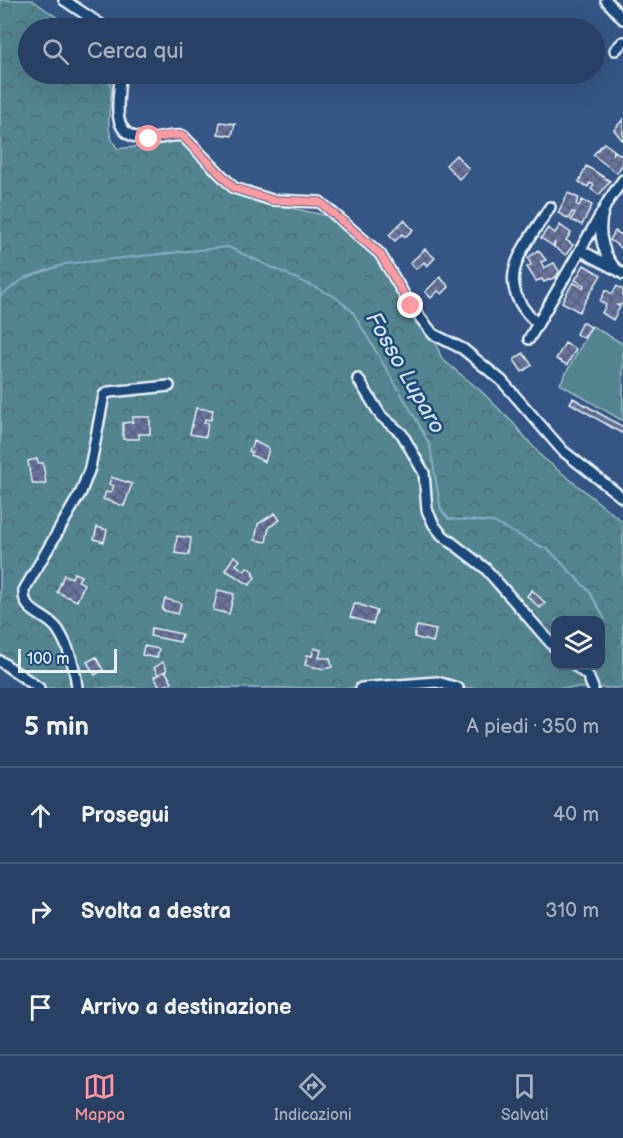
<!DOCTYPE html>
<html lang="it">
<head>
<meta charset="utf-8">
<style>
	:root { --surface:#284064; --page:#344b6d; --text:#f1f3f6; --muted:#a5afbf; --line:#445978; --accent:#ff9aa2 }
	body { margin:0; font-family:"Balsamiq Sans",sans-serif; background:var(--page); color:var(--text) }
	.controls { position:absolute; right:18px; bottom:18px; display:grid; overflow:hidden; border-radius:12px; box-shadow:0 6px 24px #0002 }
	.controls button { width:54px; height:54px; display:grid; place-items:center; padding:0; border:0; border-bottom:2px solid var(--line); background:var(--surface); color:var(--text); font:30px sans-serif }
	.scale { position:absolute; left:18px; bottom:15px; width:99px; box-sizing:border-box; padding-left:6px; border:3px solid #e8f1f8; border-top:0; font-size:16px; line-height:21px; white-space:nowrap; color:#e8f1f8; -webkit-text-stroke:4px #1f4a7a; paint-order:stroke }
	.stop { position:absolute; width:18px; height:18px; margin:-14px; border:4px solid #ff9aa2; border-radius:50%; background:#fff }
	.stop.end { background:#ff9aa2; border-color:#fff; box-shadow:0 2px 6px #0008 }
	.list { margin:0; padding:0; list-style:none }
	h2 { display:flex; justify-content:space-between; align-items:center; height:78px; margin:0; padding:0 24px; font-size:26px }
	h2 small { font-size:20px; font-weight:400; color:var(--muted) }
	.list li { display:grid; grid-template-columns:39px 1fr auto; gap:18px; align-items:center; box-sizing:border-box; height:96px; padding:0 24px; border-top:2px solid var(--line) }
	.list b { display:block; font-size:22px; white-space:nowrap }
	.list em { font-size:20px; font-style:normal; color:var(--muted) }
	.icon { flex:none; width:33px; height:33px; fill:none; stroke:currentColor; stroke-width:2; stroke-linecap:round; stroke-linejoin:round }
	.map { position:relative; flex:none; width:623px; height:688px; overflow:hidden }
	.search { position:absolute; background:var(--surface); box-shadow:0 6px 24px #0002; left:18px; right:18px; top:18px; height:66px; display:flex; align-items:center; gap:15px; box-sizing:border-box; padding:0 21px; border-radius:33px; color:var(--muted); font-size:22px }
	.sheet { height:366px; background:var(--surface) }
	nav { display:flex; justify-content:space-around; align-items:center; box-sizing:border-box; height:84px; border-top:2px solid var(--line); background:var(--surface); font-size:16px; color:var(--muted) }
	nav a { display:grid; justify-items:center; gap:3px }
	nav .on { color:var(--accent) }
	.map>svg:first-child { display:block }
</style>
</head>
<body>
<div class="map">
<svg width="623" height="688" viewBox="0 0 623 688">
	<defs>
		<pattern id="forest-crowns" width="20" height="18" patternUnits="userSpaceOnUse" patternTransform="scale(1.5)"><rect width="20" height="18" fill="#52848f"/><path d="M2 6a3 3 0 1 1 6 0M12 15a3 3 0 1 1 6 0" fill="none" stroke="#4d6c73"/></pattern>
		<pattern id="building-cross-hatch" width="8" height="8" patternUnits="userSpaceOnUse" patternTransform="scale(1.5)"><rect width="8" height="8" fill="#67739f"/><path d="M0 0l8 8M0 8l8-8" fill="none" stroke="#565e74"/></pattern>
	</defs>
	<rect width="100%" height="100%" fill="#355685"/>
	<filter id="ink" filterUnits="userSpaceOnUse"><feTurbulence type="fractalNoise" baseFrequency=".0167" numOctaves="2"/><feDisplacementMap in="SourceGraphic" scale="12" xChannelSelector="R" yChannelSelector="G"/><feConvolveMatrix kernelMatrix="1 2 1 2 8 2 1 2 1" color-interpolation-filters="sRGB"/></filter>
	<g filter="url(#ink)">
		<path fill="url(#forest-crowns)" stroke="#9dbac4" stroke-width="1.5" fill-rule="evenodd" d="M0,0H32L72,28H28V74H108C118,99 98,126 118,149L181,141L227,188L257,201L329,216L377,257L415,322L435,341L442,359L481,391L513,423L542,457L623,522V688H27L0,669ZM556,620H600V666H556Z"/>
		<path fill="#52848f" stroke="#9dbac4" stroke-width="1.5" d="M592,326L623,344V421L560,384Z"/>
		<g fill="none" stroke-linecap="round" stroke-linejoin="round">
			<path stroke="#87acc3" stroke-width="2" d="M0,296L25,278L65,264L228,247L334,296L352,311L416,419L430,446L441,510L449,519L493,522L550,551L589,591L605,619"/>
		</g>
		<path fill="url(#building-cross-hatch)" stroke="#e8f1f8" stroke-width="1.5" d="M48,17L62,28H48L42,24Z
			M623,119V141L614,130Z
			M220,122L235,124L232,136L218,134Z
			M604,143L614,150L612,156L615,151L623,157V164L617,173L593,155Z
			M456,155L469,169L459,179L446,165Z
			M586,166L610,181L599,195L591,189L594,185L590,183L588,187L579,182Z
			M568,193L579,198L576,204L579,206L582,200L592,205L582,225L571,220L575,213L572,212L569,219L558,213Z
			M404,220L413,230L405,237L402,234L395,241L389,235Z
			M560,225L571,233L566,240L573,245L566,255L554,247L555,242L553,246L541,238L548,228L555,233Z
			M615,231L623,236V249L610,240Z
			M425,249L435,258L427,266L424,262L416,269L410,263Z
			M538,250L546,260L541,262L544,268L554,263L559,271L556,277L544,282L542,279L536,281L527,267L531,265L528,258Z
			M584,265L601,275L579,312L562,302L573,282L583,288L584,285L575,280Z
			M440,277L449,287L442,294L438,291L431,298L425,292Z
			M617,286L623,290V302L621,305H617L620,307L613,320L602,313L606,305L600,301L606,290L612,294Z
			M582,322L591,327L584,338L576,334Z
			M565,343L576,349L567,365L556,359Z
			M523,353L532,365L522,372L514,360Z
			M573,398L623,427V434L570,403Z
			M196,408L213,410L211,420L205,419L204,423H208L206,437L190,434Z
			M133,417H150V434H139V439H123V423L133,422Z
			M254,441L269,449L265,462L251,455L252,452L249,451Z
			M37,459L38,463H43L46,484H33L30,475L28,461Z
			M111,477L132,484L124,506L103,499L106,492L111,493L114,486L109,484Z
			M275,513L280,520L269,527L266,542L255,540L258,524Z
			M97,527L107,530L104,542L94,539Z
			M177,536L191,538L189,555L175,553Z
			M234,556L240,560L236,565L245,571L247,567L254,572L252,575L255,577L250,585L225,570Z
			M74,573L81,576L78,581L84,584L77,601L57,592L64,575L72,578Z
			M218,590L234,594L229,614L213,610Z
			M532,590L545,603L540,608L527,596Z
			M165,599L181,603L178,614L162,610Z
			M355,603L377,611L373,624L350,617Z
			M417,626L436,630L433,642L414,637Z
			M152,628L182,634L180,642L150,636Z
			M144,646L159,649L157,658L142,655Z
			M314,648L321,650L319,658H330L332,667L324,669L305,665L307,655L312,656Z
			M96,657L103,670L95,675L87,662Z
			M163,662L167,670L158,675L154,668Z
			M165,671L172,682L161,688L154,677Z"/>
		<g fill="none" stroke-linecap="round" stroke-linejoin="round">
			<defs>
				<path id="minor" d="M64,0L106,28
					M606,0L623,19
					M615,50L623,42
					M120,74C120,101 106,139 150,139C161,139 171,134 183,136L234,188L272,200L320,202L380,254L411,306L433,334L463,349L502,381L563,451L623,498
					M623,180C617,189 608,199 604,209C596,231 603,262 623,274
					M582,251L615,269
					M538,324C489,281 524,249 550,207
					M529,339L604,209
					M358,379L381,416L402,434L424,473L427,510L434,525L442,535L485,568L556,649
					M0,661L39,688
					M576,666L588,676L593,688
					M77,688C75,667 70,649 58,630C48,614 22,614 24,590L81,492L90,468L104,395L109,392L169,386
					M361,688L437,682L458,688"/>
			</defs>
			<use href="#minor" stroke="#e8f1f8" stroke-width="14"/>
			<use href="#minor" stroke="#1f4a7a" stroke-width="9"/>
		</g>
	</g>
	<g fill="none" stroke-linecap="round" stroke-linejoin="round" filter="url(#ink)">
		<path stroke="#ff9aa2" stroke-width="8" d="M149,139L174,135L183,136L234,188L272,200L320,202L380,254L411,306"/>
	</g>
	<g text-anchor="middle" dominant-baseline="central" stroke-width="5" stroke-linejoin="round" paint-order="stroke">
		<g font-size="22" font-style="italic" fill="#d0e0eb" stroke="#1f4a7a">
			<text transform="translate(405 373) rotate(60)">Fosso Luparo</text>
		</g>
	</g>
</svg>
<div class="controls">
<button><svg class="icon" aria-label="layers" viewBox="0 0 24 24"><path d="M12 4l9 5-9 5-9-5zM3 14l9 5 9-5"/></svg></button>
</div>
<div class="scale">100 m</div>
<div class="stop" style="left:149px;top:139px"></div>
<div class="stop end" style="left:411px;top:306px"></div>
<div class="search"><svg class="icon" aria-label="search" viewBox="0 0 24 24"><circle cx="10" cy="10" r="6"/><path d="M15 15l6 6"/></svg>Cerca qui</div>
</div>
<section class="sheet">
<h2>5 min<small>A piedi · 350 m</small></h2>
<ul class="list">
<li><svg class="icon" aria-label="ahead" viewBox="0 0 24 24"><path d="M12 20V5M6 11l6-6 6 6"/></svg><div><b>Prosegui</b></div><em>40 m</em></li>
<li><svg class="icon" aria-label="right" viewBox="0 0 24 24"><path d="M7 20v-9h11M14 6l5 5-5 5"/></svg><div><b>Svolta a destra</b></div><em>310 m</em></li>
<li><svg class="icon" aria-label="arrive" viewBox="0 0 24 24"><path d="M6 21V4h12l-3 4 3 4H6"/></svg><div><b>Arrivo a destinazione</b></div></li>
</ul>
</section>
<nav>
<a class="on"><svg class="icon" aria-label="map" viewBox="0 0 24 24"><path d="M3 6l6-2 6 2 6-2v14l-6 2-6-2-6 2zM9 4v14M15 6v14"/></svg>Mappa</a>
<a><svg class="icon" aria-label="directions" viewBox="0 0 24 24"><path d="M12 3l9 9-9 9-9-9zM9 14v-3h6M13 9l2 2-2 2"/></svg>Indicazioni</a>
<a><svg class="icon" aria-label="saved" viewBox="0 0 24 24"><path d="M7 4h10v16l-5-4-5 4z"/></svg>Salvati</a>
</nav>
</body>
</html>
